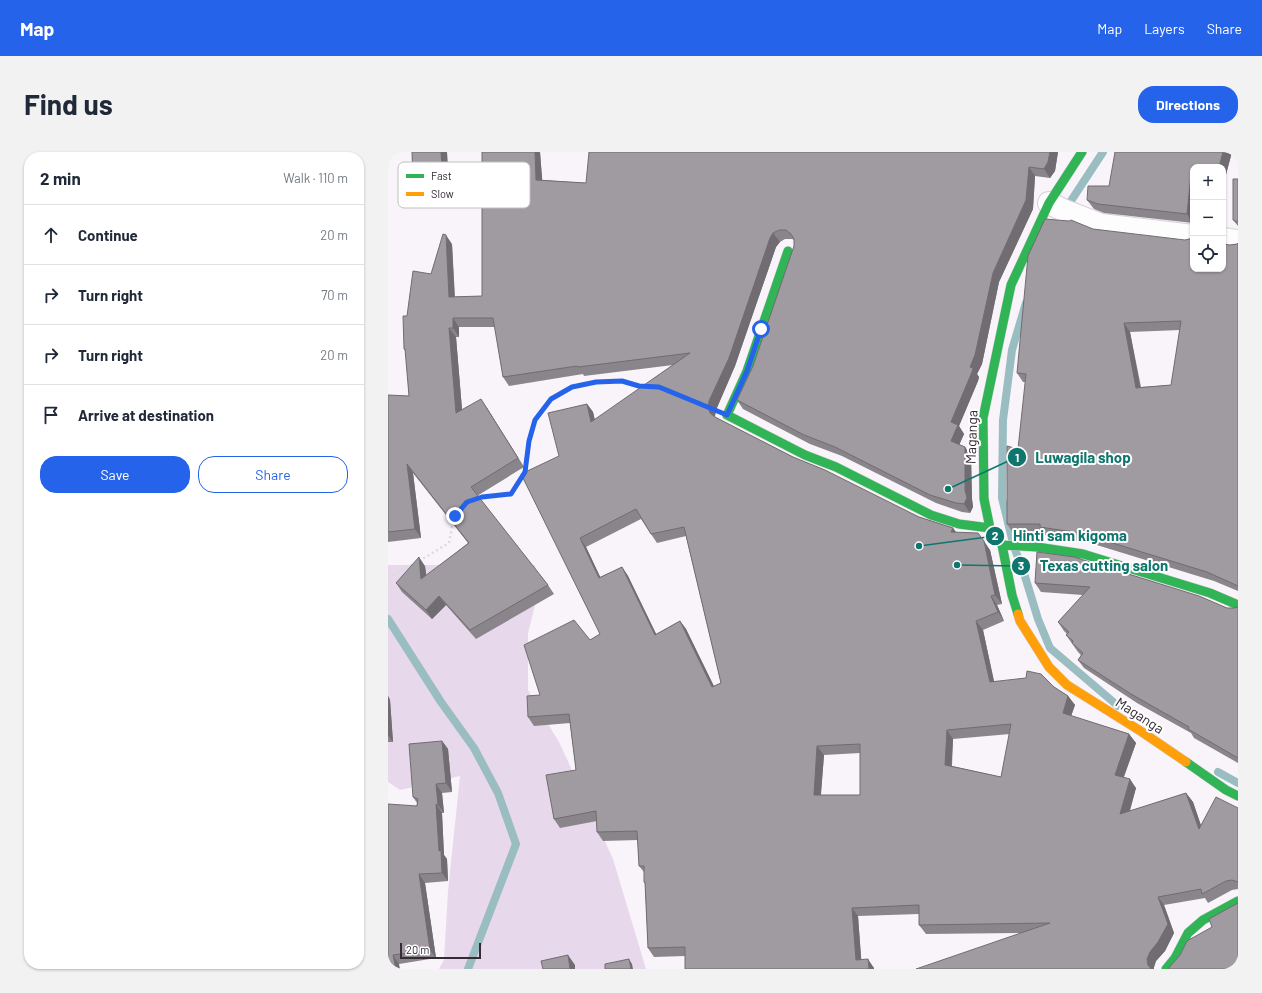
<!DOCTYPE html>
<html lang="en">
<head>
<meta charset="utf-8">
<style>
	:root { --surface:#fff; --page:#f2f2f3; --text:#1f2937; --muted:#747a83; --line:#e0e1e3; --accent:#2563eb }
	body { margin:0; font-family:Barlow,sans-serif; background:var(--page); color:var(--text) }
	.controls { position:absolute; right:12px; top:12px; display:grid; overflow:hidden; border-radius:8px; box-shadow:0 1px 3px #0004 }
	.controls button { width:36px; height:36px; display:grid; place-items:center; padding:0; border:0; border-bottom:1px solid var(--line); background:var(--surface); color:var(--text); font:20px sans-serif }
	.scale { position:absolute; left:12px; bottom:10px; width:81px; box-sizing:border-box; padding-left:4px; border:2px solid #342b35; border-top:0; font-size:11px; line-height:14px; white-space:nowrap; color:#342b35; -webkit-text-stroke:3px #fff; paint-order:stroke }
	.stop { position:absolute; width:12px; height:12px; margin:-9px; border:3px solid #2563eb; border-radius:50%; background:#fff }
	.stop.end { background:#2563eb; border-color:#fff; box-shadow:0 1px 4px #0008 }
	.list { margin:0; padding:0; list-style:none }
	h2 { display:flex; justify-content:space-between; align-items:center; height:52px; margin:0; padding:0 16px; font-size:17px }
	h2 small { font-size:13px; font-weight:400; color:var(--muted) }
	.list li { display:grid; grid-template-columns:26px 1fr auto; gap:12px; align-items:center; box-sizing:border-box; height:60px; padding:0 16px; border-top:1px solid var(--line) }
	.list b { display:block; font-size:15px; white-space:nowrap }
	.list em { font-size:13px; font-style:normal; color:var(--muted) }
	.actions { display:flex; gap:8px; padding:12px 16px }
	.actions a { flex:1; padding:9px 0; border:1px solid var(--accent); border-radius:16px; text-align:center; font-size:14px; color:var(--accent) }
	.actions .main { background:var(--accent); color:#fff }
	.icon { flex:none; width:22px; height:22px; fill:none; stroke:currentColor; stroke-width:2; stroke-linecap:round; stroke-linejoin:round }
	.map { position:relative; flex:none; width:850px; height:817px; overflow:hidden; border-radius:16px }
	header { display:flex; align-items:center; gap:24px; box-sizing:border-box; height:56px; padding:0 20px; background:var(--accent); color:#fff }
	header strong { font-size:19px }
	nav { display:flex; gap:22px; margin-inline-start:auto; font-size:14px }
	.intro { display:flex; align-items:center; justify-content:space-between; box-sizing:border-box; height:96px; padding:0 24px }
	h1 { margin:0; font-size:28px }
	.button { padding:10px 18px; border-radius:16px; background:var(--accent); color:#fff; font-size:14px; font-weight:700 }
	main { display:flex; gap:24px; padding:0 24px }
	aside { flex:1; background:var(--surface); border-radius:16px; box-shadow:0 1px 3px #0004 }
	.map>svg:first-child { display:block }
</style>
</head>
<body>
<header>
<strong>Map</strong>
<nav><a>Map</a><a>Layers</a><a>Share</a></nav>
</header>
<div class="intro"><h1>Find us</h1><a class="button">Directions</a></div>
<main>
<aside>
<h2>2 min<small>Walk · 110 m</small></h2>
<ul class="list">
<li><svg class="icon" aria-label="ahead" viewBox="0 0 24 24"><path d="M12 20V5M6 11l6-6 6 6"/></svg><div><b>Continue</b></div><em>20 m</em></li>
<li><svg class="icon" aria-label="right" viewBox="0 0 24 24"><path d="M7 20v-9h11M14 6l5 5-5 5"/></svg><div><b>Turn right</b></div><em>70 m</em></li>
<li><svg class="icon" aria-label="right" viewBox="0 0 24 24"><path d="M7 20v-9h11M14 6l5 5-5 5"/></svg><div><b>Turn right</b></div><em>20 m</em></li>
<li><svg class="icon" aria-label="arrive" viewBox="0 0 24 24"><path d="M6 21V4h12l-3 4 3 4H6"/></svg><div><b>Arrive at destination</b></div></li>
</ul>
<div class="actions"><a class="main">Save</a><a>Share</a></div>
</aside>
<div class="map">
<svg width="850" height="817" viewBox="0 0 850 817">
	<rect width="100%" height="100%" fill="#f9f4fa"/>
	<path fill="#e8d8eb" d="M0,413H147L152,434L140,481V538L172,592L225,707L258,817H51L56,808L60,739L72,624L12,638L0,630Z"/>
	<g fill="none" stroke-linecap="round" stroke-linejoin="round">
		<path stroke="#9abdc1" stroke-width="8" d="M677,58L715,0
			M638,151L624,198L615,268L614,346L626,395L635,418L650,467L662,496L730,554
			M0,467L53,550L86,596L110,641L128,692L80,817
			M830,620L850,631"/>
		<defs>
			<path id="street" d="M661,51L677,59L713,73L805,84
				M835,87L850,89"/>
			<path id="fast" d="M400,99L359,219L339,263L417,303L448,315L543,363L571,372L602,376
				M614,393L649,395L695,402L822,441L850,453
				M630,462L624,443L614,393L602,376L596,347L595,266L623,133L661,51L694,0
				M798,610L838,638L850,644
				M778,817L787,806L800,781L815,768L850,749"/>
			<path id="slow" d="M630,462L632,469L661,515L679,533L754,580L798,610"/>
		</defs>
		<use href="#street" stroke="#d7d0d8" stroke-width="24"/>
		<use href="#fast" stroke="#d7d0d8" stroke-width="10"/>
		<use href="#slow" stroke="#d7d0d8" stroke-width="10"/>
		<path stroke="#dbdadc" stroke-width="2.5" stroke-dasharray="2 3" stroke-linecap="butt" d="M89,347L94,345L123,342L137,320L141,289L147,268L163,247L184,235L208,230L234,229L251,234H257
			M31,409L61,391L65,370
			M0,425L26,412"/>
		<use href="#street" stroke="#fefdfe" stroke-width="22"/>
		<use href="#fast" stroke="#30b455" stroke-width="9"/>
		<use href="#slow" stroke="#ff9f0a" stroke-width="9"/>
	</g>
	<path fill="#8a858a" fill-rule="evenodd" d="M24,0H59L61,42L32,43L25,34Z
		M94,0H152L154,28L198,31L670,0L667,19L662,26L647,24L645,57L611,130L594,212L589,222L591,225L590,229L571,274L576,282L571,293L577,295L583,304L584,347L585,355L582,361L574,360L548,351L454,304L422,292L355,257L349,248L365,214L406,94V88L404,87H397L392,90L388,95L347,214L328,258L327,264V265L405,305L531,365L565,376L568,380L602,398L614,452L609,453L616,469L595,478L606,529L666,535L680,544L687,553L683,564L741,582L748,591L736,625L748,636L742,659L798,641L805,650L813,673L850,656V737L844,738L820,751L817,746L776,753L786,781L777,799L768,809L766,815L635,781L538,782L531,773V762L470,764L473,807L486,816L297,804L266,805L260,796L257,732L256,730V720L251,714L250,688L215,689L209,680V669L172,676L166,667L188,618L182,571L146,574L140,565L152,543L202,488L212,482L171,304L199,252L205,260L207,268L285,213L196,224L195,222L121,234L115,225L107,175H71V185H68L74,258L99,256L136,315L89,344L160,433L166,442L88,487L58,453L44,467L14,440L8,431L37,414L38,424L80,391L25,321L33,386L0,390V243L21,244L18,200L16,197L19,164L43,122L64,92L67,145L94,144ZM253,367L269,391L298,384L333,531L326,534L298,477L292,469L268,482L240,424L234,415L212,425L198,395ZM622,582L613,625L564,614L565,587ZM472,601V643H433L436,603Z
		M844,0L836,30H835V15H805V71L716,61L706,57L699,48L721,34Z
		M850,27V74L845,68Z
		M850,91V439L826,429L699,390L658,384L656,381H625L619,372L630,297L638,230H635L629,221L805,117L842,93L849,92ZM792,178L783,233L753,235L742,180Z
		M649,400L839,456H846L850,455V611L806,586L803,581L749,551L696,516L690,508L693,503L690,500L678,483L679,482L676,479L670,470L695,443L653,440L647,431Z
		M0,544L2,548L5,590H0Z
		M54,589L60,597L64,640L54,641L56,661H54L56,703L59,707L60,729L37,731L48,806L11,812L0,817L29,651L25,645Z"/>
	<path fill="#706c71" d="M53,0H59L61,42L55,32Z
		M147,0H152L155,37L148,28Z
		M662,0H670L667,19L662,26L656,17Z
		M835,0H844L836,30L835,29V15H831Z
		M804,14L805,16V71L799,62Z
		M641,15L647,24L645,57L611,130L594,212L589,222L591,225L590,229L571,274L576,282L569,298L563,289V270L582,215L605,121Z
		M385,81L392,90L388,95L347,214L328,258L327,264L328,270L322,261L320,255L321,249L382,86Z
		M58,83L64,92L67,154L61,145Z
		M65,166L71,175V185L65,176Z
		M736,171L742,180L754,245L748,236Z
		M61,176L68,185L75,269L68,261Z
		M93,247L99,256L136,315L130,306Z
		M199,252L205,260L209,279L203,270Z
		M577,295L583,304L584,347L585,355L582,361L576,352L577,338Z
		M19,312L25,321L33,386L27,377Z
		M565,376L571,385L563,380Z
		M192,386L198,395L217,435L211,426Z
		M596,389L602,398L614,452L607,443Z
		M31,405L37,414L40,436L33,427Z
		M234,415L240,424L273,492L267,483Z
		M51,444L58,453L44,467L38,458Z
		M603,444L609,453L616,469L610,460Z
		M292,469L298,477L330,543L324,535Z
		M588,469L595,478L608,539L602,530Z
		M0,544L2,548L5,590L0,583Z
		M680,544L687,553L681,570L675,561Z
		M559,578L565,587L563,622L557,613Z
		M741,582L748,591L733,632L727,623Z
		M54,589L60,597L64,640L58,631Z
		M429,594L436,603L432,652L426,643Z
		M742,627L748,636L738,671L732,662Z
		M48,632L54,641L56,661L50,653Z
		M798,641L805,650L817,686L811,677Z
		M48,652L54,661L56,703L59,707L60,729L54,721L51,699Z
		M31,722L37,731L48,806L42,798Z
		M770,745L776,753L786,781L777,799L768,809L766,815V817H763L760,813L759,807L762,800Z
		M464,756L470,764L474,817L468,808Z
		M5,803L11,812L12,817H8Z
		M180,803L187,813V817H182Z
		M241,807L244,812L245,817H243Z
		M480,807L486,816V817H481Z"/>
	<path fill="#a09ba1" stroke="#706c71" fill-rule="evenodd" d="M24,0H53L55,32L25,34Z
		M94,0H147L148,28L198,31L201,0H662L660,10L656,17L641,15L638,48L605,121L587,203L582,215L585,216L584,220L563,270L570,273L563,289L577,295V338L579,346L576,352L568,351L542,343L447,295L416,283L349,248L365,214L406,94V87L403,82L398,78H391L385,81L382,86L341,206L321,249L320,255L322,261L327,265L405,305L437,318L531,365L565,376L563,380L590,381L596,389L607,443L603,444L610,460L588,469L602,530L638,526L639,519L653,522L666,535L680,544L675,561L741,582L727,623L742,627L732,662L798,641L811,677L828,645L850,656V730L844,728L838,729L814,742L813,737L770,745L780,772L770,790L762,800L759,807L760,813L763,817H528L662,771L531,773V753L464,756L468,808L480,807L481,817H297V795L260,796L257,730H256V714H251L249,679L209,680L208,659L166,667L158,623L188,618L181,562L140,565L139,544L152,543L136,493L186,468L202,488L212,482L133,322L171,304L160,261L199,252L203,270L302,201L190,215L189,214L115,225L105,166H65V176H61L68,261L93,247L130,306L83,335L160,433L82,478L51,444L38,458L8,431L31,405L33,427L81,391L19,312L27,377L0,380V243L21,244L17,197H16L15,164H19L25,119L43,122L55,82L58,83L61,145L94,144ZM248,357L263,382L296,375L333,531L324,535L292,469L267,483L234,415L211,426L192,386ZM623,572L613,625L557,613L559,578ZM472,592V643H426L429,594Z
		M727,0H835L831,15H807L804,14L799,62L710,52L699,48L700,34H721Z
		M845,27H850V70L845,68Z
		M657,67L681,69L683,68L705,77L797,88L805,86V117H835V92L842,93L849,92L850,91V434L819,420L692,381L652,375V372H619V294L630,297L638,222L629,221L640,104ZM793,169L783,233L748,236L736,171Z
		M649,400L686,405L811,444L839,456H846L850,455V606L800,577L801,575L743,542L690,508L695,501L684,491L685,489L678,483L681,480L670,470L702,435L647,431Z
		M54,589L58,631L48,632L50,653L48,652L51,699L53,698L54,721L31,722L42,798L5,803L8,817H0V652L29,654L30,647L25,645L21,592Z
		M850,751V817H780L792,803L799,789L824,775L821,767Z
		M180,803L182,817H155L153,809Z
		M241,807L243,817H217V812Z"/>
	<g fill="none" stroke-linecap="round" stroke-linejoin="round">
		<path stroke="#2563eb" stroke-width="5" d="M67,364L79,350L94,345L123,342L137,320L141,289L147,268L163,247L184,235L208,230L234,229L251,234L271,235L339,263L359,219L373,177"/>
	</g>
	<g text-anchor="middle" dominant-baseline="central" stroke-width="4" stroke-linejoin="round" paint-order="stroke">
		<g font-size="14" fill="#342b35" stroke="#fff">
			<text transform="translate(583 285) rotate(-88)">Maganga</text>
			<text transform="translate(752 563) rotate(33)">Maganga</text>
		</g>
	</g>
	<rect x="10" y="10" width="132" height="46" rx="6" fill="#fff" stroke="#c2bfc2" stroke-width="1"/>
	<rect x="18" y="22" width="18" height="4" fill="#30b455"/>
	<rect x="18" y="40" width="18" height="4" fill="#ff9f0a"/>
	<g font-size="11" fill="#342b35">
		<text x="43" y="28">Fast</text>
		<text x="43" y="46">Slow</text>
	</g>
	<path fill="none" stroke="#0f766e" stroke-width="1.5" d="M560 337L629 305M531 394L607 384M569 413L633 414"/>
	<g fill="#0f766e" stroke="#fff" stroke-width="1.5">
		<circle cx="560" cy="337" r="4"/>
		<circle cx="531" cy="394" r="4"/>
		<circle cx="569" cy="413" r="4"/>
		<circle cx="629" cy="305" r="10"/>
		<circle cx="607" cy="384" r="10"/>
		<circle cx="633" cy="414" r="10"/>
	</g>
	<g font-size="12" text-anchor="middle" font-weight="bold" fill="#fff">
		<text x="629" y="310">1</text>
		<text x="607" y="388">2</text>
		<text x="633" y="418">3</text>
	</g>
	<g font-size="15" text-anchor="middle" font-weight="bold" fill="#0f766e" stroke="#fff" stroke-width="4" stroke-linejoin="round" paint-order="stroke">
		<text x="695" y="311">Luwagila shop</text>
		<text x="682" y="389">Hinti sam kigoma</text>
		<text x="716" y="419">Texas cutting salon</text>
	</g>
</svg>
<div class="controls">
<button>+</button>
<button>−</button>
<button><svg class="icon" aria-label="locate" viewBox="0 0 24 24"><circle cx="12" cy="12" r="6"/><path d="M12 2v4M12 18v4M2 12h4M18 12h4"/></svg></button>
</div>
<div class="scale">20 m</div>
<div class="stop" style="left:373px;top:177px"></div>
<div class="stop end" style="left:67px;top:364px"></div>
</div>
</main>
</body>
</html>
